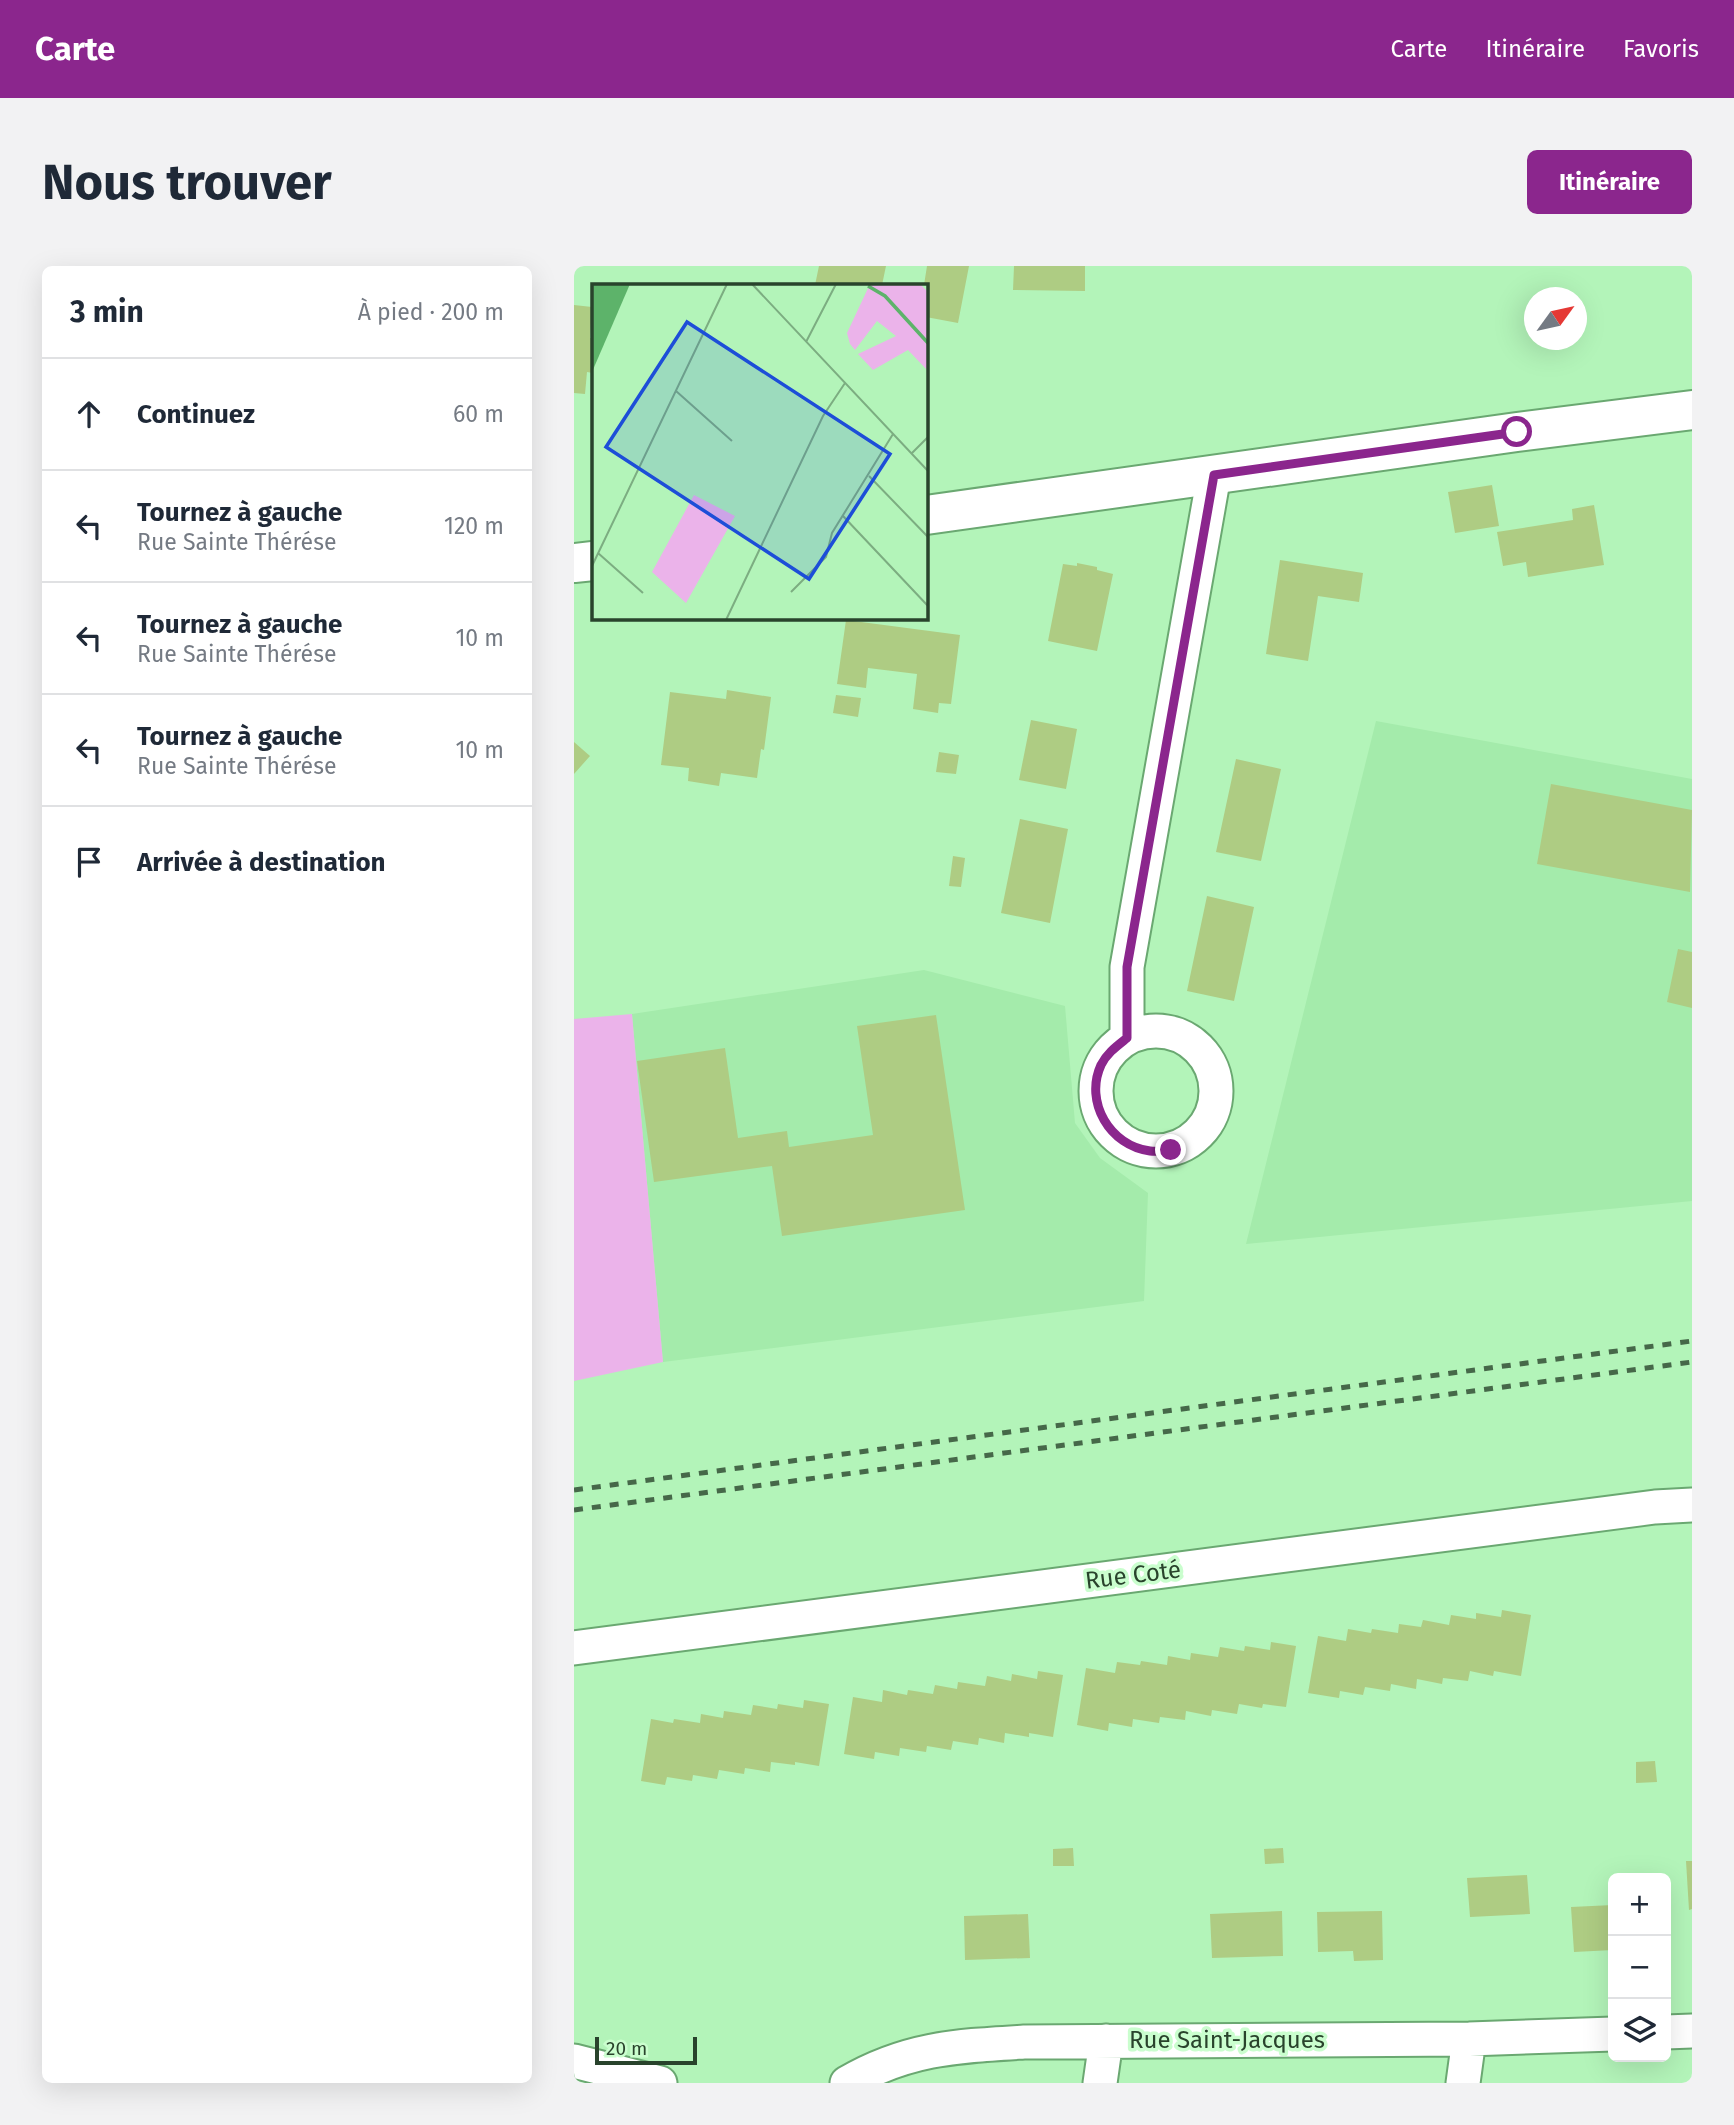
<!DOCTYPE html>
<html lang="fr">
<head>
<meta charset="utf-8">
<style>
	:root { --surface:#fff; --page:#f2f2f3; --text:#1f2937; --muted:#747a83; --line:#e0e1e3; --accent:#8b268d }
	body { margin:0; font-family:"Fira Sans",sans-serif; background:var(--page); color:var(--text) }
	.controls { position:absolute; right:21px; bottom:21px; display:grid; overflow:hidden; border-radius:10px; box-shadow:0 7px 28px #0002 }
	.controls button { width:63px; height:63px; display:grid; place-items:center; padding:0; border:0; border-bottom:2px solid var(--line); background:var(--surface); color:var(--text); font:35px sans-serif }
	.compass { position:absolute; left:950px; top:21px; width:63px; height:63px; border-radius:50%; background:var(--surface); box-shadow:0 7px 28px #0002; rotate:57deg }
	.scale { position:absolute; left:21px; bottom:18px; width:102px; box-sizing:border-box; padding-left:7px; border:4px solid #29432c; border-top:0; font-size:19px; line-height:24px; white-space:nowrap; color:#29432c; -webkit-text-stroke:5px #cafece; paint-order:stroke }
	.stop { position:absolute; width:21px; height:21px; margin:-16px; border:5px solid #8b268d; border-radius:50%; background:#fff }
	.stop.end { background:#8b268d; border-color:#fff; box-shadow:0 2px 7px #0008 }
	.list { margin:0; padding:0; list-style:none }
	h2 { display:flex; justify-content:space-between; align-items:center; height:91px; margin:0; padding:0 28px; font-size:30px }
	h2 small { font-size:23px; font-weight:400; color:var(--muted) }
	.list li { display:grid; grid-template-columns:46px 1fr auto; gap:21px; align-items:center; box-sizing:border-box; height:112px; padding:0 28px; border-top:2px solid var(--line) }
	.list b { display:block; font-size:26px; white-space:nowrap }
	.list p { margin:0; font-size:23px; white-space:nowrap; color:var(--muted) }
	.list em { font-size:23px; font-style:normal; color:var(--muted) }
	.icon { flex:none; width:38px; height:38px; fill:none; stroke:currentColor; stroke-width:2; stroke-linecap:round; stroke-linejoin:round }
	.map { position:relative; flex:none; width:1118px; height:1817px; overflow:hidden; border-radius:10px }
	header { display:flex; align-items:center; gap:42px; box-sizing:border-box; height:98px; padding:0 35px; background:var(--accent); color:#fff }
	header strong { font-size:33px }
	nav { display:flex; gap:38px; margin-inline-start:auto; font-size:24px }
	.intro { display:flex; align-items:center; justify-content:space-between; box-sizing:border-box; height:168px; padding:0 42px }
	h1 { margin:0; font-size:49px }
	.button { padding:18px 32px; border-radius:10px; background:var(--accent); color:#fff; font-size:24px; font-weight:700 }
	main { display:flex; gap:42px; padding:0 42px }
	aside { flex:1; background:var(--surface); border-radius:10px; box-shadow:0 7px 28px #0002 }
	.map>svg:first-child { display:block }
</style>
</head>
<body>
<header>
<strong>Carte</strong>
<nav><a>Carte</a><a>Itinéraire</a><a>Favoris</a></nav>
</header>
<div class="intro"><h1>Nous trouver</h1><a class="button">Itinéraire</a></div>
<main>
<aside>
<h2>3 min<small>À pied · 200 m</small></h2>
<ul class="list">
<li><svg class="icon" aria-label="ahead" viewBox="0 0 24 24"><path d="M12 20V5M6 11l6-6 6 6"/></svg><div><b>Continuez</b></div><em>60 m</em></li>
<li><svg class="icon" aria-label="left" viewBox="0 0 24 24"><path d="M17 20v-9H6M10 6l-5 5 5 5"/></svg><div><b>Tournez à gauche</b><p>Rue Sainte Thérése</p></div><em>120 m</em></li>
<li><svg class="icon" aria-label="left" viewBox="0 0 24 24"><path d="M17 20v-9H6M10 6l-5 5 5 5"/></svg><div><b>Tournez à gauche</b><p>Rue Sainte Thérése</p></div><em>10 m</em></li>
<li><svg class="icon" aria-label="left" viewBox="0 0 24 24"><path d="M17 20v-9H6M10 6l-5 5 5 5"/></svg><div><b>Tournez à gauche</b><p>Rue Sainte Thérése</p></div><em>10 m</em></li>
<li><svg class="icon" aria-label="arrive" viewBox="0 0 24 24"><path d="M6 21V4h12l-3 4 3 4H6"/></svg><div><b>Arrivée à destination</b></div></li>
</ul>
</aside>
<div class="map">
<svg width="1118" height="1817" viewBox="0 0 1118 1817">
	<rect width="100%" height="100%" fill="#b3f4b9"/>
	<path fill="#a4ebab" d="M802,455L1118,513V935L672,978Z
		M350,704L491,740L501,857L526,892L574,927L570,1035L89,1096L58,748Z"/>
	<path fill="#ebb3ea" d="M58,748L89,1096L0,1115V753Z"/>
	<path fill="#aecc83" d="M245,0H312L308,19H241Z
		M353,0H395L384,57L352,51V19H350Z
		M440,0H511V25L439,24Z
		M0,39L18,41L16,72H19V107L13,106L11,128L0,127Z
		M918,219L925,260L881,267L874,226Z
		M1020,239L1030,299L954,311L952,296L929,300L923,266L999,254L998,243Z
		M706,294L789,307L785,336L744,330L734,395L692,388Z
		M503,297L523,301V304L539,308L523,385L474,375L489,298L503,300Z
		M272,354L386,369L377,438L365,437L364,447L339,443L343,408L294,402L292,422L263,418Z
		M153,424L197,431L190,484L187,483L183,512L147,507L145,520L114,515L115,502L87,499L96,426L152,433Z
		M262,429L287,432L284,451L259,447Z
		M457,454L503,463L492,523L445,514Z
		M0,476L16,490L0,508Z
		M365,486L385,489L382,508L362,506Z
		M662,493L707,503L687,595L642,586Z
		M977,518L1118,544L1116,626L963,598Z
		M446,553L494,563L476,657L427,647Z
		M379,590L391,592L387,621L375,620Z
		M633,630L680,641L660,735L613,725Z
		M1104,683L1118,686V742L1093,736Z
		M362,749L391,944L208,970L198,900L80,916L63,795L151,782L164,872L213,865L215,881L299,869L283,760Z
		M928,1344L957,1349L947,1410L920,1405L919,1410L896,1405L894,1415L869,1412L868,1418L843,1413L842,1423L817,1418L816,1425L791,1421L789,1429L766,1425L765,1432L734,1427L744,1370L772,1375L774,1363L797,1367L798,1363L824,1367L825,1358L847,1361L849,1354L875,1359L877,1349L902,1353V1347L927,1351Z
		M697,1376L722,1380L712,1441L689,1438L688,1442L665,1438L663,1448L638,1444L637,1450L612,1445L611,1454L586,1451L585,1457L559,1453L558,1461L535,1457L534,1465L503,1459L512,1402L541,1407L543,1396L566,1399L567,1395L593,1399L594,1390L616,1394L617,1387L644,1391L646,1381L670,1385L671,1380L696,1384Z
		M464,1405L489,1409L479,1471L455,1467V1471L431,1467L430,1477L405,1472L404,1479L379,1475L377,1484L353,1480L352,1486L326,1482L325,1490L301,1486L300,1493L270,1488L279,1431L308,1436L309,1424L333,1429L334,1424L359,1428L361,1419L383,1423L384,1416L411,1420L413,1410L437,1415L438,1408L463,1413Z
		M230,1434L255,1438L245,1500L221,1496V1499L197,1496L196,1506L171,1502L170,1508L145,1504L143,1513L119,1509L118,1515L93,1511L91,1519L67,1515L77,1453L99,1457L100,1453L126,1457L127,1448L149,1452L150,1445L177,1449L179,1439L203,1443L204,1438L229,1442Z
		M1081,1495L1083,1516L1062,1517V1496Z
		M499,1582L500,1600H479V1583Z
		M709,1582L710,1597L691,1598L690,1583Z
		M1112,1595H1118V1643L1115,1644Z
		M953,1609L956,1648L896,1651L893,1612Z
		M1039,1639V1684L1000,1686L997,1641Z
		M708,1645L709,1690L638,1692L636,1648Z
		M808,1645L809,1694L780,1695L779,1685L744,1686L743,1646Z
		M454,1648L456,1692L391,1694L390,1650Z"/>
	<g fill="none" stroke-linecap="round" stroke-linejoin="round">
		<defs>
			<path id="street" d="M522 825a60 60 0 1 1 120 0a60 60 0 1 1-120 0Z
				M553,772V701L640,209
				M0,1382L1081,1241L1118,1239
				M1092,1766L1118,1765
				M0,1795L86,1817
				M273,1817C333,1782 383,1780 450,1776L895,1773L1039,1768
				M526,1817L532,1775
				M889,1817L895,1773"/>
			<path id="primary" d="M352,249L943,166L1118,144
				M0,297L19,295"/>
		</defs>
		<use href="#street" stroke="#6aa871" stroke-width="37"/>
		<use href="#primary" stroke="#6aa871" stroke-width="42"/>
		<use href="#street" stroke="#fff" stroke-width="33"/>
		<use href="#primary" stroke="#fff" stroke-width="38"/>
		<path stroke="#466849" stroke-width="5" stroke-dasharray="9 9" stroke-linecap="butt" d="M0,1224L1118,1075
			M0,1244L1118,1096"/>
	</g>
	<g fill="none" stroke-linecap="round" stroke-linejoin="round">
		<path stroke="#8b268d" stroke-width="9" d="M597,884C590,885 583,886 576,885C536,880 510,836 527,799C533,787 543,780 553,772V701L640,209L943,166"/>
	</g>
	<g text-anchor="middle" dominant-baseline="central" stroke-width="7" stroke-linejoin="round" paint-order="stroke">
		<g font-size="24" fill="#29432c" stroke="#cafece">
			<text transform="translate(559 1309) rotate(-7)">Rue Coté</text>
			<text x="653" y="1774">Rue Saint-Jacques</text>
		</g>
	</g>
	<g transform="translate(18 18)">
		<rect width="336" height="336" fill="#b3f4b9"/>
		<path d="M278,0H328L336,8V87L316,66L281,86L266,70L304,52L285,37L263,66L258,60L255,49ZM102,211L143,232L94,319L60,288Z" fill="#ebb3ea"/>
		<path d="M0,0H38L0,88Z" fill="#5db36a"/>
		<path fill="none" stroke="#5db36a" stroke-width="3.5" d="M276,2L293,12L336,59"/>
		<path fill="none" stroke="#7cad81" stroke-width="2" d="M160,0L336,187M214,58L244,0M84,107L140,157M319,170L336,153M277,192L336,253M251,232L336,322M6,269L51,309M0,282L135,0M199,308L234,273L240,249L301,150M134,336L231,132L253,99"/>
		<path fill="#1d4ed8" fill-opacity="0.15" stroke="#1d4ed8" stroke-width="3.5" d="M95,38L298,170L217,295L14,163Z"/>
		<rect width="336" height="336" fill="none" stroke="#29432c" stroke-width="3.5"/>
	</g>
</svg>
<div class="controls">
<button>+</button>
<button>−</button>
<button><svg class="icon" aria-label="layers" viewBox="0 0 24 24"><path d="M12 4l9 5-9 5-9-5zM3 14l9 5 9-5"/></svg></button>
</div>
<svg class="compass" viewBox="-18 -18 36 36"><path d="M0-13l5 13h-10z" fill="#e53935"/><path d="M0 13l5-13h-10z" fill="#747a83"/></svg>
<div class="scale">20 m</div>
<div class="stop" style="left:943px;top:166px"></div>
<div class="stop end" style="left:597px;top:884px"></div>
</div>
</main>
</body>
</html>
